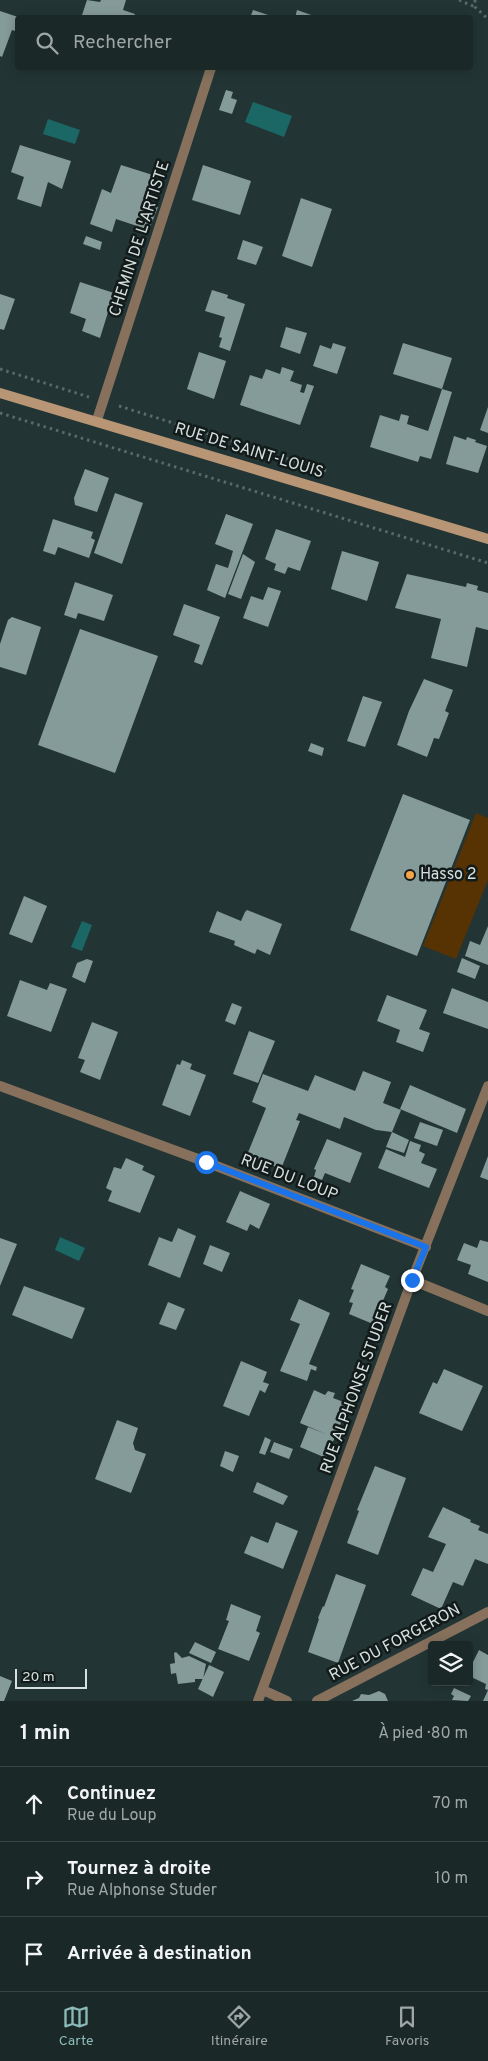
<!DOCTYPE html>
<html lang="fr">
<head>
<meta charset="utf-8">
<style>
	:root { --surface:#1a2827; --page:#23302f; --text:#f1f3f6; --muted:#9fa6a7; --line:#384444; --accent:#8bbbb9 }
	body { margin:0; font-family:Overpass,sans-serif; background:var(--page); color:var(--text) }
	.controls { position:absolute; right:15px; bottom:15px; display:grid; overflow:hidden; border-radius:5px; box-shadow:0 2px 12px #0003 }
	.controls button { width:45px; height:45px; display:grid; place-items:center; padding:0; border:0; border-bottom:1px solid var(--line); background:var(--surface); color:var(--text); font:25px sans-serif }
	.scale { position:absolute; left:15px; bottom:12px; width:72px; box-sizing:border-box; padding-left:5px; border:2px solid #d5e0df; border-top:0; font-size:14px; line-height:18px; white-space:nowrap; color:#d5e0df; -webkit-text-stroke:4px #121b1a; paint-order:stroke }
	.stop { position:absolute; width:15px; height:15px; margin:-11px; border:4px solid #1a73e8; border-radius:50%; background:#fff }
	.stop.end { background:#1a73e8; border-color:#fff; box-shadow:0 1px 5px #0008 }
	.list { margin:0; padding:0; list-style:none }
	h2 { display:flex; justify-content:space-between; align-items:center; height:65px; margin:0; padding:0 20px; font-size:21px }
	h2 small { font-size:16px; font-weight:400; color:var(--muted) }
	.list li { display:grid; grid-template-columns:32px 1fr auto; gap:15px; align-items:center; box-sizing:border-box; height:75px; padding:0 20px; border-top:1px solid var(--line) }
	.list b { display:block; font-size:19px; white-space:nowrap }
	.list p { margin:0; font-size:16px; white-space:nowrap; color:var(--muted) }
	.list em { font-size:16px; font-style:normal; color:var(--muted) }
	.icon { flex:none; width:28px; height:28px; fill:none; stroke:currentColor; stroke-width:2; stroke-linecap:round; stroke-linejoin:round }
	.map { position:relative; flex:none; width:488px; height:1701px; overflow:hidden }
	.search { position:absolute; background:var(--surface); box-shadow:0 2px 12px #0003; left:15px; right:15px; top:15px; height:55px; display:flex; align-items:center; gap:12px; box-sizing:border-box; padding:0 18px; border-radius:5px; color:var(--muted); font-size:19px }
	.sheet { height:290px; background:var(--surface) }
	nav { display:flex; justify-content:space-around; align-items:center; box-sizing:border-box; height:70px; border-top:1px solid var(--line); background:var(--surface); font-size:14px; color:var(--muted) }
	nav a { display:grid; justify-items:center; gap:2px }
	nav .on { color:var(--accent) }
	.map>svg:first-child { display:block }
</style>
</head>
<body>
<div class="map">
<svg width="488" height="1701" viewBox="0 0 488 1701">
	<rect width="100%" height="100%" fill="#223534"/>
	<path fill="#573203" d="M476,813L488,818V880L456,959L423,946Z"/>
	<path fill="#1b6765" d="M253,102L292,116L284,137L245,122Z
		M48,119L80,130L75,144L43,134Z
		M82,921L92,925L82,951L71,947Z
		M60,1237L85,1248L79,1261L55,1250Z"/>
	<path fill="#859b9a" d="M87,0L100,2L101,0H126L123,10L135,14L134,18H81Z
		M253,10L274,17V18H250Z
		M297,10L317,17V18H295Z
		M0,11L18,17V32L12,30L2,57L0,56Z
		M226,90L233,92L231,98L237,100L232,114L219,110Z
		M20,145L71,161L62,189L48,182L41,207L17,199L24,177L11,172Z
		M121,165L156,176L148,203L158,207L149,230L116,219L112,232L90,224L102,189L111,193Z
		M203,165L251,181L240,215L192,200Z
		M301,198L332,209L312,267L282,256Z
		M86,236L102,242L100,250L83,244Z
		M243,240L263,247L256,265L237,259Z
		M80,282L114,293L100,338L82,331L86,319L70,313Z
		M212,290L228,295L227,298L245,304L230,351L219,347L222,338L219,337L225,317L205,311Z
		M0,294L15,299L4,330L0,329Z
		M286,327L307,333L300,354L280,347Z
		M333,343L346,347L337,374L313,366L320,345L331,349Z
		M403,343L452,358L442,389L393,374Z
		M199,352L226,361L214,399L187,389Z
		M282,367L294,371L290,381L302,385L300,392L304,393L307,384L314,386L300,425L240,405L250,375L262,379L266,369L280,374Z
		M442,389L452,392L431,459L420,456L418,462L370,447L380,415L399,421L401,414L409,416L407,424L428,431Z
		M488,407V433L480,430Z
		M454,436L466,440L467,437L476,440L475,442L487,446L478,473L446,464Z
		M85,469L109,478L97,512L75,505L74,498Z
		M115,493L143,503L122,564L94,553Z
		M226,514L253,524L225,598L207,590L216,564L228,568L233,551L215,544Z
		M53,519L93,532L91,538L95,540L89,558L58,547L55,555L43,551Z
		M276,529L311,541L300,571L288,567L285,574L274,570L276,564L265,559Z
		M342,551L379,562L367,601L331,589Z
		M243,554L255,562L241,599L228,594Z
		M407,574L466,587L467,583L478,586L477,590L488,593V630L476,627L467,667L431,658L441,619L395,608Z
		M75,582L113,595L104,621L78,613L76,619L64,615Z
		M268,587L281,591L268,627L243,618L251,596L263,600Z
		M184,604L220,617L202,665L194,662L200,645L173,635Z
		M12,617L41,627L26,675L0,667V644L8,620Z
		M80,629L158,656L115,773L38,745Z
		M424,679L453,690L445,711L449,713L439,739L434,738L427,757L397,745L409,711Z
		M363,696L382,702L365,747L347,741Z
		M311,743L324,748L322,756L308,751Z
		M403,794L470,820L417,956L350,930Z
		M24,896L47,906L32,943L9,934Z
		M247,910L282,924L270,955L257,949L255,954L234,945L235,941L209,932L217,911L241,921L245,912Z
		M488,926V965L465,956L470,941L480,945Z
		M462,958L480,966L475,979L457,972Z
		M87,959L93,961L85,983L72,977L77,963Z
		M20,980L47,990L50,983L67,989L51,1032L7,1016Z
		M452,988L488,1002V1029L443,1013Z
		M387,995L427,1010L419,1029L430,1033L423,1052L396,1042L400,1030L377,1021Z
		M232,1003L242,1007L235,1025L225,1021Z
		M92,1022L118,1032L100,1080L80,1072L85,1060L78,1058Z
		M249,1031L275,1041L258,1083L233,1074Z
		M182,1060L192,1064L190,1069L206,1075L190,1116L162,1105L177,1064L180,1065Z
		M363,1071L391,1082L383,1103L401,1110L392,1132L376,1130L344,1117L340,1129L299,1113L296,1120L300,1121L281,1169L247,1155L266,1108L252,1102L263,1074L308,1091L315,1075L355,1091Z
		M410,1085L466,1109L457,1133L400,1109Z
		M420,1122L443,1130L437,1146L414,1138Z
		M392,1132L409,1140L404,1153L386,1147Z
		M327,1139L362,1153L350,1183L325,1173L322,1180L314,1177L316,1170L314,1169Z
		M410,1141L421,1145L419,1151L425,1154L421,1163L437,1169L429,1188L378,1168L386,1149L405,1157Z
		M488,1156V1180L480,1177Z
		M126,1158L144,1166L142,1170L155,1176L140,1213L108,1201L112,1191L106,1188L114,1167L121,1169Z
		M240,1191L270,1204L259,1229L250,1224L247,1231L226,1222Z
		M178,1228L196,1236L180,1278L148,1265L159,1237L172,1242Z
		M0,1238L17,1244L0,1286Z
		M480,1240L488,1242V1282L468,1274L471,1265L457,1260L464,1243L477,1248Z
		M210,1245L230,1253L222,1272L203,1264Z
		M361,1264L390,1276L385,1287L388,1289L373,1324L349,1314L353,1303L349,1302L354,1290L351,1289Z
		M24,1286L85,1308L72,1339L12,1315Z
		M299,1299L330,1313L309,1364L317,1367L316,1371L311,1369L307,1381L280,1371L300,1324L290,1320Z
		M168,1302L185,1309L176,1330L159,1324Z
		M241,1361L267,1372L263,1382L269,1384L265,1393L260,1390L249,1416L223,1406Z
		M444,1369L483,1386L462,1431L419,1413L433,1382L437,1384Z
		M314,1390L325,1395L328,1391L335,1393L333,1398L349,1404L326,1458L300,1447L308,1427L326,1434L300,1423Z
		M117,1420L138,1428L133,1443L135,1450L146,1454L131,1493L95,1479Z
		M265,1437L271,1440L265,1455L259,1453Z
		M274,1442L293,1449L289,1459L270,1452Z
		M225,1451L239,1456L233,1472L220,1466Z
		M375,1466L406,1478L378,1555L347,1543L359,1511L357,1510Z
		M257,1482L288,1496L283,1505L253,1492Z
		M443,1507L471,1520L470,1522L480,1526L478,1530L488,1534V1564L475,1559L463,1586L453,1582L441,1609L411,1595L423,1568L433,1572L446,1544L428,1537Z
		M276,1522L298,1531L283,1569L244,1553L251,1536L268,1543Z
		M336,1574L366,1585L338,1663L308,1652L319,1619L318,1618L323,1606L324,1607Z
		M231,1604L261,1616L256,1631L260,1633L249,1661L218,1649L229,1621L226,1620Z
		M195,1642L216,1652L211,1663L189,1653Z
		M479,1650L488,1655V1701H483L488,1690L485,1689L486,1684L469,1676V1663L472,1664Z
		M176,1652L182,1658L189,1656L206,1664L203,1679H195V1682L178,1684L176,1673L171,1674L170,1664L175,1663L174,1653Z
		M209,1665L224,1672L213,1697L198,1689Z
		M0,1676L12,1681L4,1701H0Z
		M454,1688L471,1696L468,1701L452,1700L454,1696L451,1694Z
		M379,1691L385,1694L388,1701H352L359,1698L361,1694L369,1695Z"/>
	<g fill="none" stroke-linecap="round" stroke-linejoin="round">
		<path stroke="#596a69" stroke-width="3" stroke-dasharray="2.5 4" stroke-linecap="butt" d="M459,0L475,7
			M475,0V7L488,19
			M0,369L89,397
			M119,406L327,471
			M0,413L488,563"/>
		<path stroke="#87715d" stroke-width="10" d="M97,420L211,68"/>
		<path stroke="#87715d" stroke-width="10" d="M0,1086L206,1162L426,1247
			M412,1280L488,1311
			M263,1690L287,1701
			M258,1701L412,1280L488,1086
			M317,1701L488,1612"/>
		<path stroke="#b79575" stroke-width="10" d="M0,393L488,539"/>
	</g>
	<g fill="none" stroke-linecap="round" stroke-linejoin="round">
		<path stroke="#1a73e8" stroke-width="6" d="M206,1162L426,1247L412,1280"/>
	</g>
	<circle fill="#f5a346" stroke="#121b1a" stroke-width="2" cx="410" cy="875" r="5"/>
	<g text-anchor="middle" dominant-baseline="central" stroke-width="5" stroke-linejoin="round" paint-order="stroke">
		<g font-size="16" fill="#d5e0df" stroke="#121b1a">
			<text transform="translate(140 239) rotate(-72)">CHEMIN DE L'ARTISTE</text>
			<text transform="translate(249 451) rotate(17)">RUE DE SAINT-LOUIS</text>
			<text transform="translate(289 1178) rotate(21)">RUE DU LOUP</text>
			<text transform="translate(357 1388) rotate(-70)">RUE ALPHONSE STUDER</text>
			<text transform="translate(395 1643) rotate(-28)">RUE DU FORGERON</text>
		</g>
		<g font-size="16" fill="#d5e0df" stroke="#121b1a" text-anchor="start">
			<text x="420" y="875">Hasso 2</text>
		</g>
	</g>
</svg>
<div class="controls">
<button><svg class="icon" aria-label="layers" viewBox="0 0 24 24"><path d="M12 4l9 5-9 5-9-5zM3 14l9 5 9-5"/></svg></button>
</div>
<div class="scale">20 m</div>
<div class="stop" style="left:206px;top:1162px"></div>
<div class="stop end" style="left:412px;top:1280px"></div>
<div class="search"><svg class="icon" aria-label="search" viewBox="0 0 24 24"><circle cx="10" cy="10" r="6"/><path d="M15 15l6 6"/></svg>Rechercher</div>
</div>
<section class="sheet">
<h2>1 min<small>À pied · 80 m</small></h2>
<ul class="list">
<li><svg class="icon" aria-label="ahead" viewBox="0 0 24 24"><path d="M12 20V5M6 11l6-6 6 6"/></svg><div><b>Continuez</b><p>Rue du Loup</p></div><em>70 m</em></li>
<li><svg class="icon" aria-label="right" viewBox="0 0 24 24"><path d="M7 20v-9h11M14 6l5 5-5 5"/></svg><div><b>Tournez à droite</b><p>Rue Alphonse Studer</p></div><em>10 m</em></li>
<li><svg class="icon" aria-label="arrive" viewBox="0 0 24 24"><path d="M6 21V4h12l-3 4 3 4H6"/></svg><div><b>Arrivée à destination</b></div></li>
</ul>
</section>
<nav>
<a class="on"><svg class="icon" aria-label="map" viewBox="0 0 24 24"><path d="M3 6l6-2 6 2 6-2v14l-6 2-6-2-6 2zM9 4v14M15 6v14"/></svg>Carte</a>
<a><svg class="icon" aria-label="directions" viewBox="0 0 24 24"><path d="M12 3l9 9-9 9-9-9zM9 14v-3h6M13 9l2 2-2 2"/></svg>Itinéraire</a>
<a><svg class="icon" aria-label="saved" viewBox="0 0 24 24"><path d="M7 4h10v16l-5-4-5 4z"/></svg>Favoris</a>
</nav>
</body>
</html>
